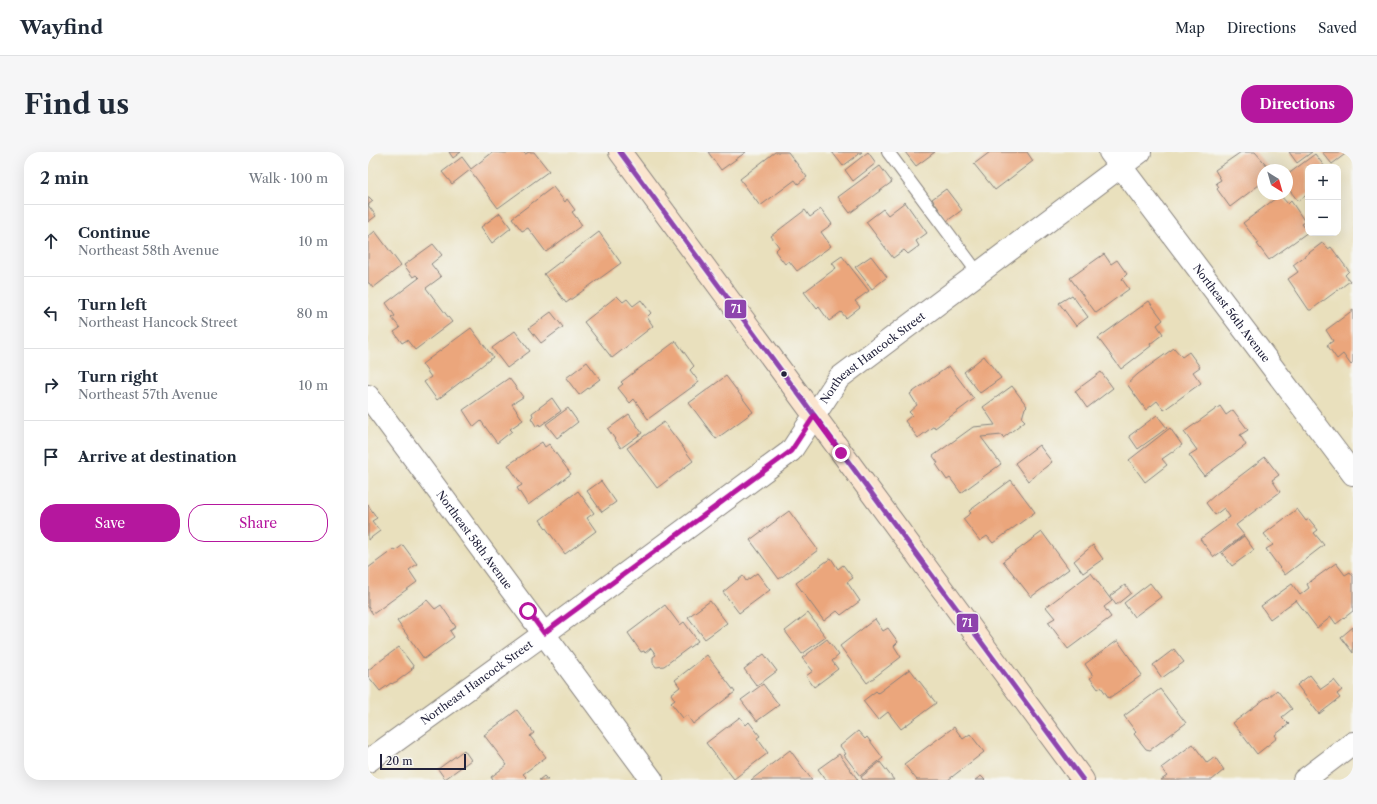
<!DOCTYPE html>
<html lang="en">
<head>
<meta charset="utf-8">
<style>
	:root { --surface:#fff; --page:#f6f6f7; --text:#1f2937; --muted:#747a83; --line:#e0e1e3; --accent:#b5179e }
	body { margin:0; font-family:"Libre Caslon Text",serif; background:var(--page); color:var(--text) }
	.controls { position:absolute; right:12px; top:12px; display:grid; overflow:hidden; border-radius:8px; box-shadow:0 4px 16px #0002 }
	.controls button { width:36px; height:36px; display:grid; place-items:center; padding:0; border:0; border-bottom:1px solid var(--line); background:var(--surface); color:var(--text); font:20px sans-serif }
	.compass { position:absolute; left:889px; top:12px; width:36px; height:36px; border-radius:50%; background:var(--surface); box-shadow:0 4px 16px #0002; rotate:143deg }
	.scale { position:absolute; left:12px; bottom:10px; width:86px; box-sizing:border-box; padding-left:4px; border:2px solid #22223b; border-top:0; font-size:11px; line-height:14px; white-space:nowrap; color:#22223b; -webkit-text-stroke:3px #f6f6f2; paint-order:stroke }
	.stop { position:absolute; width:12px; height:12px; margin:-9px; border:3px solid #b5179e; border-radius:50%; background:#fff }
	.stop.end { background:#b5179e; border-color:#fff; box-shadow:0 1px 4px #0008 }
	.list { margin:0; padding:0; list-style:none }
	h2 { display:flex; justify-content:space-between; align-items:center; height:52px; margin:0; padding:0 16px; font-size:17px }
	h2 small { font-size:13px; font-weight:400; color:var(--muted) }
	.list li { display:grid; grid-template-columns:26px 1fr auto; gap:12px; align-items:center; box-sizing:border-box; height:72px; padding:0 16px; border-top:1px solid var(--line) }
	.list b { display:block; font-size:15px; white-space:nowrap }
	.list p { margin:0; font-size:13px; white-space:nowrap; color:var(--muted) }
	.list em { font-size:13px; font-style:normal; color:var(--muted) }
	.actions { display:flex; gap:8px; padding:12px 16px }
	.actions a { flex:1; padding:9px 0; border:1px solid var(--accent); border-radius:16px; text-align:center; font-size:14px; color:var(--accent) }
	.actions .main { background:var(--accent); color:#fff }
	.icon { flex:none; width:22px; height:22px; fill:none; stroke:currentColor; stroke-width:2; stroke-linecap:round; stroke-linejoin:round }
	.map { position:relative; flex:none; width:985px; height:628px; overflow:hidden; border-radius:16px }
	header { display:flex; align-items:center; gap:24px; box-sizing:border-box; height:56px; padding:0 20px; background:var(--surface); border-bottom:1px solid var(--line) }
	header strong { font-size:19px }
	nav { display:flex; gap:22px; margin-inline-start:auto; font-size:14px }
	.intro { display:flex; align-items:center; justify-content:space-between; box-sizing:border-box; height:96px; padding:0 24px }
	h1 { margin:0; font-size:28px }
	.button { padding:10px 18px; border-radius:16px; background:var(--accent); color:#fff; font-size:14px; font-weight:700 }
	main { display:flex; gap:24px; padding:0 24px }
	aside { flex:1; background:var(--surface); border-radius:16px; box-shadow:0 4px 16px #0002 }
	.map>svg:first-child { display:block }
</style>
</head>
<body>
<header>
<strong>Wayfind</strong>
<nav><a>Map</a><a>Directions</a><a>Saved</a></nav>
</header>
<div class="intro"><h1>Find us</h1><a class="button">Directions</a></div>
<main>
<aside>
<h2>2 min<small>Walk · 100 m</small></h2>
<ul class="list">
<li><svg class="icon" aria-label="ahead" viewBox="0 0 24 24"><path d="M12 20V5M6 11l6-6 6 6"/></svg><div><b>Continue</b><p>Northeast 58th Avenue</p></div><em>10 m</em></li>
<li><svg class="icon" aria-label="left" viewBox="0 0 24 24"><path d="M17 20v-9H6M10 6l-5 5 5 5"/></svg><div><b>Turn left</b><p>Northeast Hancock Street</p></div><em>80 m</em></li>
<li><svg class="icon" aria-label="right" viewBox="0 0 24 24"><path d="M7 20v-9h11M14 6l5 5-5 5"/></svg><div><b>Turn right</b><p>Northeast 57th Avenue</p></div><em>10 m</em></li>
<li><svg class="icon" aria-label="arrive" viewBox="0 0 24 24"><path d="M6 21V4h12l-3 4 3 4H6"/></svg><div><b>Arrive at destination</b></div></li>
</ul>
<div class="actions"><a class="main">Save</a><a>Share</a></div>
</aside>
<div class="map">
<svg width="985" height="628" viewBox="0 0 985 628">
	<rect width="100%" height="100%" fill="#f6f6f2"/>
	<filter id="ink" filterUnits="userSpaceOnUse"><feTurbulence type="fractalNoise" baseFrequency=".025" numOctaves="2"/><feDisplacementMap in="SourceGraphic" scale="8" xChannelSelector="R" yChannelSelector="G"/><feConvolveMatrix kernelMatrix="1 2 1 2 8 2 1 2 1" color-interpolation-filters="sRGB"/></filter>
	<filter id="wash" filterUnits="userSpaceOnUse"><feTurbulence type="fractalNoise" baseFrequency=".012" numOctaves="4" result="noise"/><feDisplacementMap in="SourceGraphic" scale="16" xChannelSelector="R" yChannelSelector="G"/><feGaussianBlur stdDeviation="0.9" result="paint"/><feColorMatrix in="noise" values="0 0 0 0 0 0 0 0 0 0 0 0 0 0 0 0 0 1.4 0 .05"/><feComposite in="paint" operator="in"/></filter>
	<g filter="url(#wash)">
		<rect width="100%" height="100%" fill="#e9e0bd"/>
		<g id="blocks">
			<path fill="#eba67c" d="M81,0H93L85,6Z
				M125,0L136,1L156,0L157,2L161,0H166L181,19L130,56L102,18L84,32L74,20L94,5L103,17Z
				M340,0H378L353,18Z
				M407,0H420L439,25L430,32L427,28L392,54L372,27Z
				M464,0H494L475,14Z
				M500,0L508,11L485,29L477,18Z
				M537,0H567L548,14Z
				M622,0H659L665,9L627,38L606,12Z
				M873,0H887L903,18H895V30L862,55L849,37L851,35L848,31L853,28L847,18Z
				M921,0H944L929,11Z
				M954,0H980L964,12Z
				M947,2L957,15H940V42L930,49L919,35V23Z
				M512,14L524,30L482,61L470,45Z
				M185,35L197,50L199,47L207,58L204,60L214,73L178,100L160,76L154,79L144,66Z
				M578,37L594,58L579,69L564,47Z
				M912,43L920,52L923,49L937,70L934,72L940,80L901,108L889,92L891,91L875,71Z
				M0,44L5,49L0,53Z
				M537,50L559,81L548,89L551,94L540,102L536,98L525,106L498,70L515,57L520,63Z
				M0,53L8,64L0,70Z
				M453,57L464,72L453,80L463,94L429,119L421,109L417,112L407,99L411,95L403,84L437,58L442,65Z
				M132,61L143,76L124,91L113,75Z
				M7,79L33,114L5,136L1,131H0V85Z
				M231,80L253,111L198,151L176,122Z
				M954,91H955L960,97L963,95L981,119L977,123L982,129L943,158H941L920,127L930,120L925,113Z
				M65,92L74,103L63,112L73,125L58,136L84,170L47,198L39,188L34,191L26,180L32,176L24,166L27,164L18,151L51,126L48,123L45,125L36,113Z
				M736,102L743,112L749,108L759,122L754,127L761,137L728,161L702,126Z
				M474,104L501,139L487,149L492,155L478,166L473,160L461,169L451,155L449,157L436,140L468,116L464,111Z
				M503,104L519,125L504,137L487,115Z
				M704,143L720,165L708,174L691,151Z
				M249,144L255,150L259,147L265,154L273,148L283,161L279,165L285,174L244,206L216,170Z
				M781,149L795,168L789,173L795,182L782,192L783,194L753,217L730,186Z
				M985,158V211L983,213L975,202L969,207L959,193L965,189L958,178Z
				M183,160L195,175L173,191L161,176Z
				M103,176L125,205L69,248L56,230L63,225L54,212Z
				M147,179L162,199L139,216L124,196Z
				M308,189L326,214L322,218L331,230L280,267L266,247L262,251L250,236L255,232L253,230Z
				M806,196L814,205L821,200L832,215L825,220L833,231L796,258L789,249L778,258L759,232L770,222Z
				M616,204L633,226L612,241L596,220Z
				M219,210L232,227L211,243L198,226Z
				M581,214L606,247L567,276L566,274L550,286L537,269L544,263L541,260L549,253L542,242Z
				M733,220L745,236L719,256L707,239Z
				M358,224L385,260L348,287L321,251Z
				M141,226L155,245L144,252L155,268L142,277L144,279L129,291L113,269L106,275L95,258Z
				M644,234L659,254L657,256L654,266L657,269L635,286L634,283L613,285L633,312L593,341L582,326L579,328L568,312L570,311L565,304L605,275L627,273L615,255Z
				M184,246L193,259L172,274L171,272L168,274L163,266L165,264L164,261Z
				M852,254L858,263L865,258L880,278L872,283L878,293L836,324L821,303L829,298L816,280Z
				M200,256L210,270L189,286L178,272Z
				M261,262L274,281L253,296L240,277Z
				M789,263L799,276L770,297L761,284Z
				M296,270L325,309L289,336L259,296Z
				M802,276L814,293L794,307L799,313L777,330L761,308Z
				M174,290L177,295L181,292L203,322L160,353L149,336L154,333L140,313Z
				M671,293L684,310L660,329L647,311Z
				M897,305L911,323L904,328L912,340L868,373L876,383L846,405L832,387L862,365L856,356L847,363L838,351L847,343Z
				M643,328L667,360L625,391L619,384L612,389L595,367L603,361L601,359Z
				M233,329L248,350L234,360L219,339Z
				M210,339L226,361L219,366L228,379L197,402L172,368Z
				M0,353L9,366L4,369L12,379L0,388Z
				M929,357L938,369L941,367L950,378L946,381L956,393L917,423L898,397L905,393L896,382Z
				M421,359L450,398L411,427L382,388Z
				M674,380L701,417L663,445L635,409Z
				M876,384L886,398L864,414L854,401Z
				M35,393L49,412L41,418L49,430L5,462L0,455V416L26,397L27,399Z
				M725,393L735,407L715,421L706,409Z
				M463,406L470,417L475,413L485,426L479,430L492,449L473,463L469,459L456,469L428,431Z
				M968,411L977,423L982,420L985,424V459L968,472L963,465L949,476L928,448L902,467L893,454L924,432L932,443L941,436L939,432Z
				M389,421L402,438L371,461L355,440L375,424L378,429Z
				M723,421L744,449L736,455L743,465L700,497L680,470L687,466L678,455Z
				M782,431L793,445L766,465L756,451Z
				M757,433L763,441L748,453L742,444Z
				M59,448L67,457L73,453L88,475L82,479L86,485L56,507L29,469Z
				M342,449L359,471L337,487L320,465Z
				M297,453L312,473L316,470L330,489L296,514L288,515L285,511V505L288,503L283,496L277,501L276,499L273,500L260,481Z
				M440,461L458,485L434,502L417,479Z
				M507,467L515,479L520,476L530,490L526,494L533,505L499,531L472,494Z
				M985,475V501L973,485Z
				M459,487L471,503L464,509L470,517L446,535L438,524L445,519L434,506Z
				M749,489H750L774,523L741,546L733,535L730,537L722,526L725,524L717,512Z
				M31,495L46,515L43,517L44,518L28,530H27L24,532L23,531L12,539L0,524V518Z
				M806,497L816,510L794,526L785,513Z
				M396,502L409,519L389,534L376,517Z
				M339,503L367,540L325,572L319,563L315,566L303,551L307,548L303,542L312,535L307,528Z
				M542,517L568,551L533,577L520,560L510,568L495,549L508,539L510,541Z
				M942,523L953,537L966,528L974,538L969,542L972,546L951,562L929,533Z
				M395,532L411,553L389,569L373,548Z
				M792,537L818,571L782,598L778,597L766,582L768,580L756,564Z
				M909,538L924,557L914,565L921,572L907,583L909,586L889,602L865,571L899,545L900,546Z
				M149,558L166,581L162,584L178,605L155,622L158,625L155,628H125L123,625L139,613L116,583Z
				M372,565L378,573L381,570L392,584L389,586L400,601L366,627L338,591Z
				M586,575L595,587L602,582L616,600L580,628H549L536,612Z
				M490,579L497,587L499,585L515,606L492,624L476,603L478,602L472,594Z
				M825,592L839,611L847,605L856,618L844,628H793L799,624L793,616Z
				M96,598L103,608L77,627L70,617Z
				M422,598L444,628H383Z
				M471,602L490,628H458L450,617Z
				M512,610L526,628H495L493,625Z
				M176,624L180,628H171Z
				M613,624L617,628H607Z"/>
		</g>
	</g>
	<g filter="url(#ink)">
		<use href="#blocks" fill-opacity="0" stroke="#86817c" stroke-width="1"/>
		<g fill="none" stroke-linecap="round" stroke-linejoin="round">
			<defs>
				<path id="lane" d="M520,0L610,121"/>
				<g id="street">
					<path id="s1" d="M742,0L985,322"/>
					<path id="s2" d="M0,244L284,628"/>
					<path id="s3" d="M0,609L199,465L423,299L471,226L772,0"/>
					<path d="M936,628L985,591"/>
				</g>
				<path id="secondary" d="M252,0L715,628"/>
			</defs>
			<use href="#lane" stroke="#86817c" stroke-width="14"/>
			<use href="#street" stroke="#86817c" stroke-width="24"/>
			<use href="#secondary" stroke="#86817c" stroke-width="24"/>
			<use href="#lane" stroke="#fff" stroke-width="12"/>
			<use href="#street" stroke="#fff" stroke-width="22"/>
			<use href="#secondary" stroke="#fbe5cf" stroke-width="22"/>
			<defs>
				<path id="bus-1" d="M252,0L715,628"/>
			</defs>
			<use href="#bus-1" stroke="#f6f6f2" stroke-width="8"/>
			<use href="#bus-1" stroke="#8e44ad" stroke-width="5"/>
		</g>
	</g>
	<g fill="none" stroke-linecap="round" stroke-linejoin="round" filter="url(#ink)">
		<path stroke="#b5179e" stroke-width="5" d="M160,459L176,481L423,299L446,264L473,301"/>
	</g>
	<circle fill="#22223b" stroke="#f6f6f2" stroke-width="1.5" cx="416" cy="222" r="3.5"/>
	<g text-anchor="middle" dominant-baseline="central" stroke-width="3" stroke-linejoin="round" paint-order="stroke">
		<g font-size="11" fill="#22223b" stroke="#f6f6f2">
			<text stroke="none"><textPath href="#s1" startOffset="202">Northeast 56th Avenue</textPath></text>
			<text stroke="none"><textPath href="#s3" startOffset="650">Northeast Hancock Street</textPath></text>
			<text stroke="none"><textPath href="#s2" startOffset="179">Northeast 58th Avenue</textPath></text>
			<text stroke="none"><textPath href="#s3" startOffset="134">Northeast Hancock Street</textPath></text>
		</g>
	</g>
	<g stroke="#f6f6f2" stroke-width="1.5">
		<rect x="356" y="147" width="23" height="20" rx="4" fill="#8e44ad"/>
		<rect x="588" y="461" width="23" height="20" rx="4" fill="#8e44ad"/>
	</g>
	<g font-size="11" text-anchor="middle" font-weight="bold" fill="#fff">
		<text x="368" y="161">71</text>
		<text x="599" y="475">71</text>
	</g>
</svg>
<div class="controls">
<button>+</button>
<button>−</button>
</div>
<svg class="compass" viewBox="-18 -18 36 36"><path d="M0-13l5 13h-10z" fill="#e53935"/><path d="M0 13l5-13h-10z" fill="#747a83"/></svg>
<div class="scale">20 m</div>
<div class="stop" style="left:160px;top:459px"></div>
<div class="stop end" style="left:473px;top:301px"></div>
</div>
</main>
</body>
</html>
